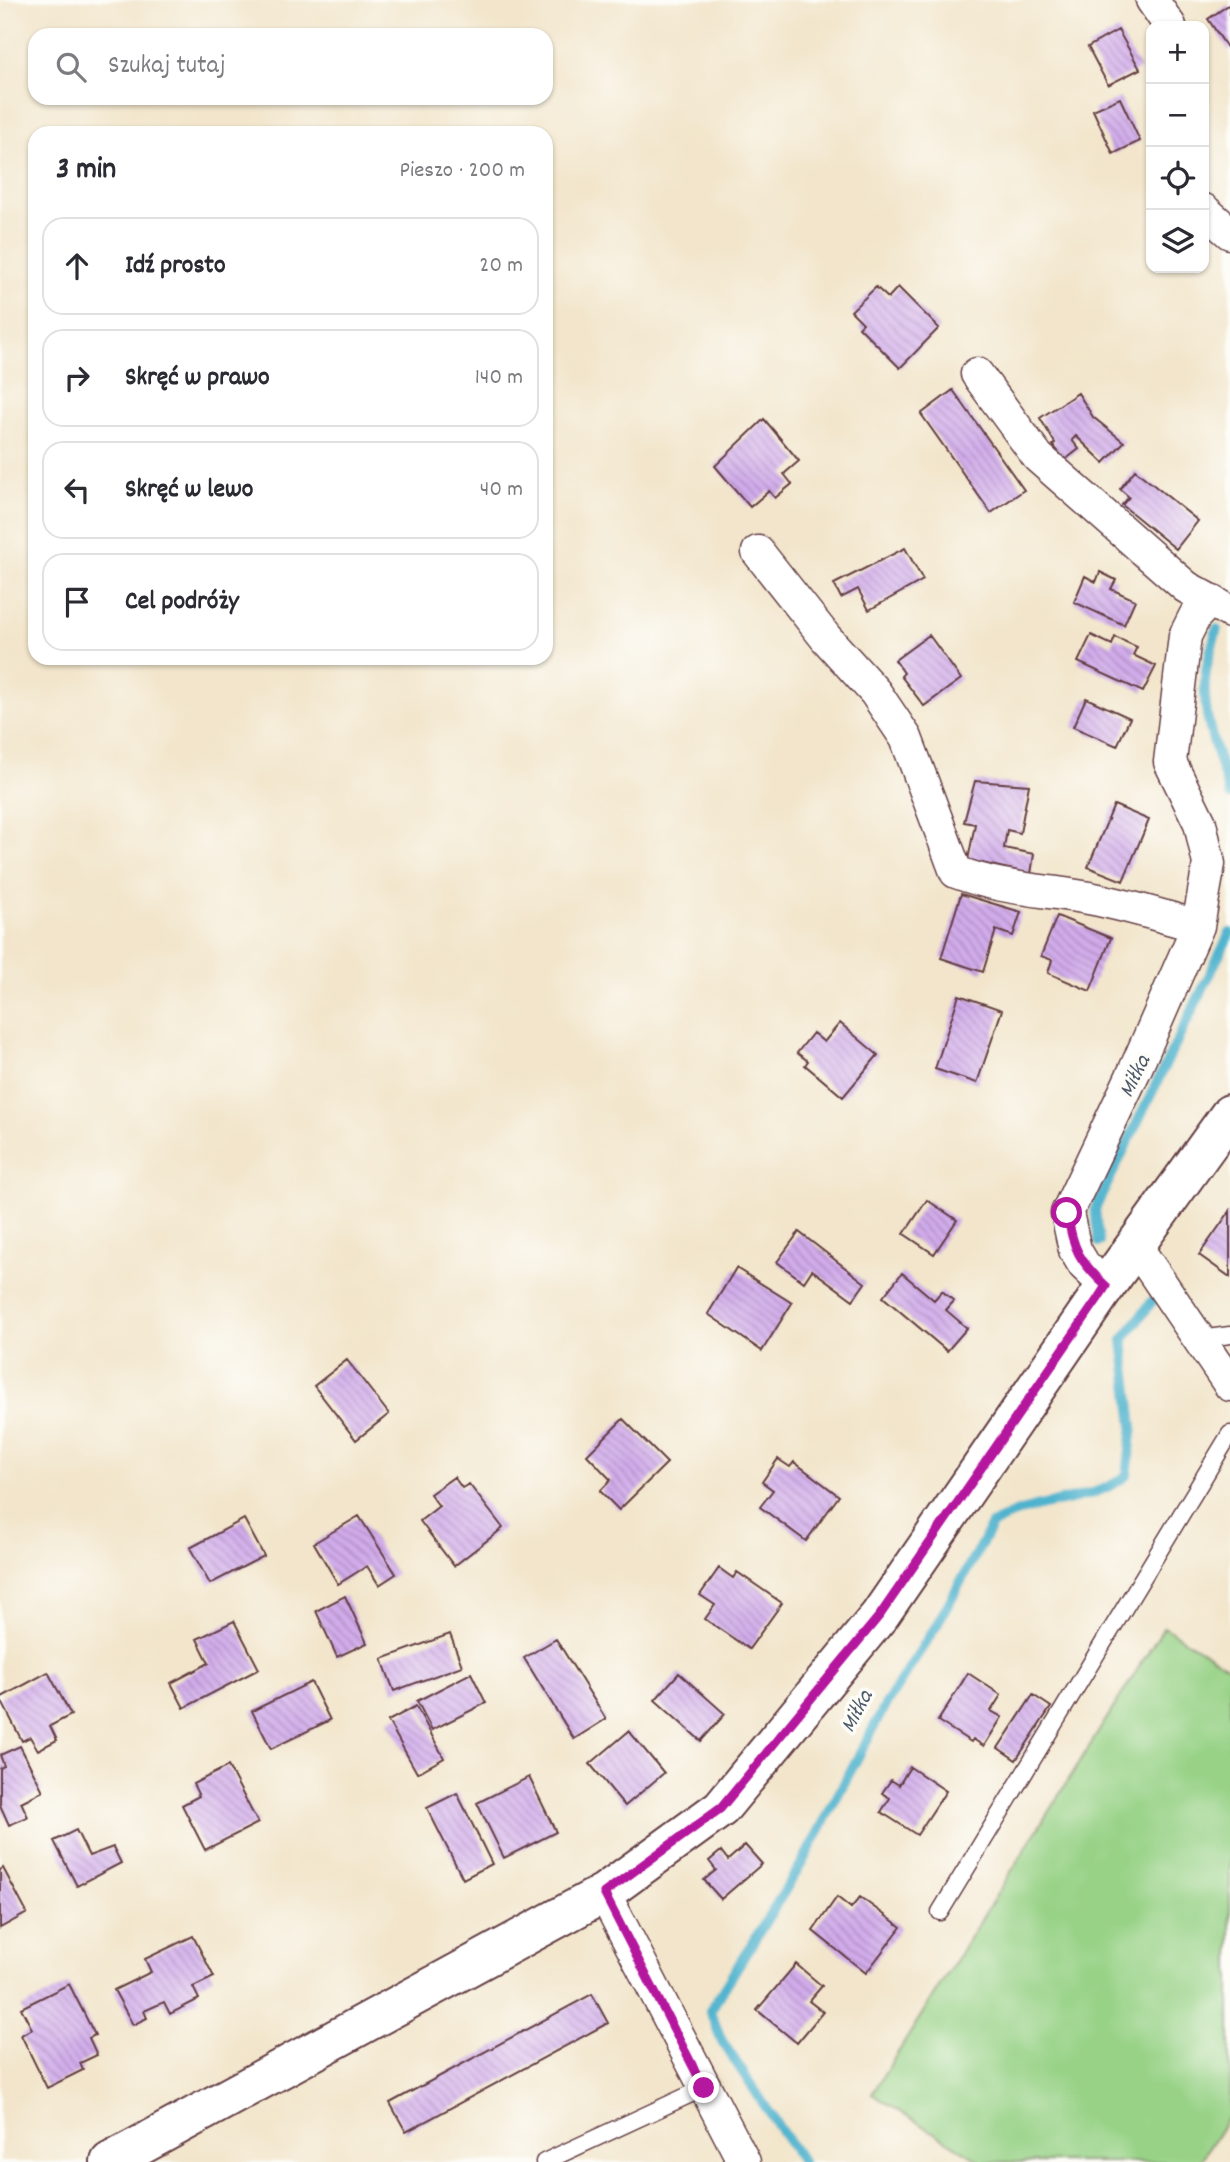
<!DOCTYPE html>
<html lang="pl">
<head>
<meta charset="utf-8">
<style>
	:root { --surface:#fff; --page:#f7f7f7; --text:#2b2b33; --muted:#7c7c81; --line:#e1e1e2 }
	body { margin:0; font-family:Dekko,sans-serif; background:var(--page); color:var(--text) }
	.controls { position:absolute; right:21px; top:21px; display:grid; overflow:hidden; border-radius:14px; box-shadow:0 2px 5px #0004 }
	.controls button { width:63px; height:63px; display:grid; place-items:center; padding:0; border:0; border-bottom:2px solid var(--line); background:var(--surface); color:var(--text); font:35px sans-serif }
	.stop { position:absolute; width:21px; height:21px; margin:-16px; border:5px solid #b5179e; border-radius:50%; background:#fff }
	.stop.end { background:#b5179e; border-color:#fff; box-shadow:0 2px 7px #0008 }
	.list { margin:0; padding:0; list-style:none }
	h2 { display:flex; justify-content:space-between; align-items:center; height:91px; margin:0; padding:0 28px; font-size:30px }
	h2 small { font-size:23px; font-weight:400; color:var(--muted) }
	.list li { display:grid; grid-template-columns:46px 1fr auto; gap:21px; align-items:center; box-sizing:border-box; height:98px; margin:0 14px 14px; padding:0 14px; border:2px solid var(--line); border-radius:21px }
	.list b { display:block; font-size:26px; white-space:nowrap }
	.list em { font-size:23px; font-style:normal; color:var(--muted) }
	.icon { flex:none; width:38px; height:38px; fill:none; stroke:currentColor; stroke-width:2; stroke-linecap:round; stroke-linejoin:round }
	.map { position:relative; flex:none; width:1230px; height:2162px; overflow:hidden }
	.search { position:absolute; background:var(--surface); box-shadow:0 2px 5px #0004; left:28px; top:28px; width:525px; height:77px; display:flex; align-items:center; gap:18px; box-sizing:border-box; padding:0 24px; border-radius:21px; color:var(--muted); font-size:26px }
	.panel { position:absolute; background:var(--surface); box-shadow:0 2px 5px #0004; left:28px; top:126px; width:525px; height:539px; border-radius:21px }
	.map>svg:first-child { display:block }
</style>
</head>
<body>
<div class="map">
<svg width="1230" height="2162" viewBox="0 0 1230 2162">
	<defs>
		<pattern id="building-back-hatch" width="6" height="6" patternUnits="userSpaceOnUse" patternTransform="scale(1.75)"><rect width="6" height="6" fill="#d1aceb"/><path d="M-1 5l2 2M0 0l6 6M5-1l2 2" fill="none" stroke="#ac8bbf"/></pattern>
	</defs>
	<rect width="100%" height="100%" fill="#fdfcf7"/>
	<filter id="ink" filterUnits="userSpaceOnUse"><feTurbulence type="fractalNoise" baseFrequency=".0143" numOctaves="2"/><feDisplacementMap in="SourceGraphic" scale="14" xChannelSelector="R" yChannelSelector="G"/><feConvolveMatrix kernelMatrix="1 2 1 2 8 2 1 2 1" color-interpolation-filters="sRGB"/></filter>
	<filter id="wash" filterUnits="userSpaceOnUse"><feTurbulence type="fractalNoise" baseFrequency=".00686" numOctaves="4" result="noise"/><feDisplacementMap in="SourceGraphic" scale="28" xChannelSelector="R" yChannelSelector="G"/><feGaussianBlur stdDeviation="1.57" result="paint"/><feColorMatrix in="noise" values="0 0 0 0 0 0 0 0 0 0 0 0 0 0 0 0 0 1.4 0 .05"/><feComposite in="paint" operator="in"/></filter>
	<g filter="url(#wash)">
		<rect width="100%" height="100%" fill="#f2e5cb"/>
		<path fill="#97d286" stroke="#707858" stroke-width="2" d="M1164,1627L1230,1668V2114L1200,2162H981L872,2094Z"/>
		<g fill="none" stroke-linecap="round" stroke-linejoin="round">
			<path stroke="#50b3ce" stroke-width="10" d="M1217,629C1213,643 1208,657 1206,672C1200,714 1218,755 1230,795
				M1099,1242L1095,1209L1230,933
				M802,2162L722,2041L710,2011L802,1863L886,1704L936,1626L992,1525C1033,1497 1089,1506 1127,1475L1133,1426L1123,1340L1153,1300"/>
		</g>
		<g id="blocks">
			<path fill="url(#building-back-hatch)" d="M1230,4V52L1208,19Z
				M1118,30L1140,69L1108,85L1088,47Z
				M1120,98L1140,141L1113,154L1093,110Z
				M876,287L888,298L898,287L939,328L900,368L859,327L863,323L851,311Z
				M953,390L1024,490L991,513L921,414Z
				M1078,393L1093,417L1124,442L1104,463L1076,436L1072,440L1079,449L1065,460L1053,445L1055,443L1040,418Z
				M764,419L799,461L784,474L792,484L775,498L769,491L750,507L715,466Z
				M1135,470L1198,521L1176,549L1122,505L1129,497L1120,489Z
				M905,548L923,580L869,610L858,589L841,598L834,584Z
				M1100,572L1116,580L1111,589L1135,600L1124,625L1074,602L1085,576L1096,582Z
				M929,635L961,679L924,706L901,676L904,673L895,660Z
				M1091,635L1112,645L1115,637L1137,647L1133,655L1156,666L1143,692L1078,662Z
				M1086,698L1130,718L1117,746L1073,727Z
				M975,781L1029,785L1020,833L1007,830L1004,848L1034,854L1031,874L968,860L975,824L964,822Z
				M1114,805L1149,820L1123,881L1088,867Z
				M961,894L1021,912L1013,936L996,930L983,972L941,958Z
				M1057,916L1111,938L1090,991L1048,973L1052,960L1041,956Z
				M959,995L1002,1010L977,1083L935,1069Z
				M840,1023L878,1055L843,1097L805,1065L808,1061L797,1053L813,1033L824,1042Z
				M927,1200L957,1220L934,1254L904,1234Z
				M1230,1211V1277L1199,1255Z
				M799,1232L865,1283L853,1300L812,1270L804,1282L777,1262Z
				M736,1268L792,1303L762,1351L708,1314Z
				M902,1273L934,1300L942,1291L954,1301L946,1310L967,1328L947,1351L883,1297Z
				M347,1360L389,1414L356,1440L314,1386Z
				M623,1419L667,1463L619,1510L600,1491L611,1480L587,1455Z
				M778,1459L790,1467L794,1462L839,1496L806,1541L760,1507L773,1490L762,1482Z
				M454,1477L462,1488L469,1484L503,1528L454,1566L420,1521L439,1506L430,1494Z
				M359,1516L396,1574L379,1585L367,1566L338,1584L314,1543Z
				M244,1519L264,1556L210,1584L190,1548Z
				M719,1568L733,1578L737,1572L782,1603L749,1649L705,1619L715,1605L700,1595Z
				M345,1596L367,1643L337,1657L316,1611Z
				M234,1621L259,1669L184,1708L171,1683L209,1663L197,1639Z
				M450,1634L462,1666L394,1691L382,1659Z
				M556,1639L606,1719L574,1739L524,1658Z
				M48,1672L71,1715L50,1726L57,1740L38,1750L30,1737L22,1741L0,1698Z
				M471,1673L486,1703L432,1730L417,1701Z
				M679,1673L725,1714L701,1741L655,1700Z
				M968,1673L1001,1695L991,1711L1002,1717L984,1746L973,1739L971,1742L938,1721Z
				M311,1682L330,1720L271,1749L252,1711Z
				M1033,1695L1051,1707L1016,1760L998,1748Z
				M416,1706L444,1758L417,1773L388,1721Z
				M629,1731L664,1773L625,1806L590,1764Z
				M20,1746L43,1791L21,1802L28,1817L9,1825L0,1805V1768L4,1766L0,1755Z
				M228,1766L258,1823L205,1850L182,1805L199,1796L193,1784Z
				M910,1767L946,1791L917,1835L881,1812L890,1798L882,1793L891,1780L899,1785Z
				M529,1777L556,1832L504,1858L477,1803Z
				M457,1793L492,1864L463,1879L427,1808Z
				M76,1830L89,1856L113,1847L121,1863L77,1886L54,1841Z
				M745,1845L762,1864L721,1899L704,1880L716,1870L709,1861L721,1851L728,1860Z
				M3,1868L27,1913L0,1928V1870Z
				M837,1897L851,1908L860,1897L901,1927L866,1973L813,1931Z
				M193,1936L214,1977L193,1987L199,1999L170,2014L164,2002L144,2011L147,2018L133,2025L114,1990L151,1972L145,1959Z
				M796,1964L822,1986L809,2001L823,2012L797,2043L757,2010Z
				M69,1984L95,2035L89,2038L97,2055L80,2063L83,2070L47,2088L21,2035L32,2029L21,2008Z
				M592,1994L608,2023L406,2132L390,2103Z"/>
		</g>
	</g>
	<g filter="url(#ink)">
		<use href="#blocks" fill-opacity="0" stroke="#633d43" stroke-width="2"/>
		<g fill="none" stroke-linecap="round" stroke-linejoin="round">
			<defs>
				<path id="service" d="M1200,1339L1230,1335
					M940,1912L1230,1434
					M544,2162L704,2088"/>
				<path id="minor" d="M1152,0L1170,26
					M1204,210L1230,233
					M977,374L1038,457L1186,587L1210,600
					M758,552L826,638L875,692L906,738L956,872C1001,889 1037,889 1083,897C1121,903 1160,916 1198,926
					M1135,1245L1230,1385
					M1106,1286L1084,1265L1075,1250L1067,1213L1135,1070L1198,926L1209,864L1200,823L1170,762L1185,636L1195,616L1210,600L1230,612
					M604,1893L744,2162"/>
				<path id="tertiary" d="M110,2162L604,1893L721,1808L880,1615L1106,1286L1230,1114"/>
			</defs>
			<use href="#service" stroke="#633d43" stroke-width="19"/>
			<use href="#minor" stroke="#633d43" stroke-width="35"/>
			<use href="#tertiary" stroke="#633d43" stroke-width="42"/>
			<use href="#service" stroke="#fff" stroke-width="16"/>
			<use href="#minor" stroke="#fff" stroke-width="32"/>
			<use href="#tertiary" stroke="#fff" stroke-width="38"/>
		</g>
	</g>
	<g fill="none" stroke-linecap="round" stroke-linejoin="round" filter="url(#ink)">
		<path stroke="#b5179e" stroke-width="9" d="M704,2088L604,1893L721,1808L880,1615L1097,1300L1106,1286C1079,1261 1073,1249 1067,1213"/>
	</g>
	<g text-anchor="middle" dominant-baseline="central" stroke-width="7" stroke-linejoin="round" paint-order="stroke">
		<g font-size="23" font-style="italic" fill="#4c5a6c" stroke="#fdfcf7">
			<text transform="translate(1136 1077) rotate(-64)">Miłka</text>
			<text transform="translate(858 1712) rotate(-62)">Miłka</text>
		</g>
	</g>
</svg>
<div class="controls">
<button>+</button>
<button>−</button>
<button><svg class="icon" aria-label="locate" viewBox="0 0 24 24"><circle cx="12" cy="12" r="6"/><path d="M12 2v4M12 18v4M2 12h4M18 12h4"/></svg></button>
<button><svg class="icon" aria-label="layers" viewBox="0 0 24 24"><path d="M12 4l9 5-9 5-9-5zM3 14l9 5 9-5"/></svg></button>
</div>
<div class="stop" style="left:1067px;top:1213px"></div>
<div class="stop end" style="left:704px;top:2088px"></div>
<div class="search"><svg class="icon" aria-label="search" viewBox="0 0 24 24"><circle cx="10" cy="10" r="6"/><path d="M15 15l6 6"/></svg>Szukaj tutaj</div>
<section class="panel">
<h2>3 min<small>Pieszo · 200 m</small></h2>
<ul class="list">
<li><svg class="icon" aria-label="ahead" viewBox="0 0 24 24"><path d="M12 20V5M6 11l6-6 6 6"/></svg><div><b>Idź prosto</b></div><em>20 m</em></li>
<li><svg class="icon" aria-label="right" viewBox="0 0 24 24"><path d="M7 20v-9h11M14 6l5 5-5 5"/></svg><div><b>Skręć w prawo</b></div><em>140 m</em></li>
<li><svg class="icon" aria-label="left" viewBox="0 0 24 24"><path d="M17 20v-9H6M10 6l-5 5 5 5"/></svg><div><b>Skręć w lewo</b></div><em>40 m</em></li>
<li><svg class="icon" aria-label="arrive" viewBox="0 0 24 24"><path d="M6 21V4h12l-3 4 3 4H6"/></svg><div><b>Cel podróży</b></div></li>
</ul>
</section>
</div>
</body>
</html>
